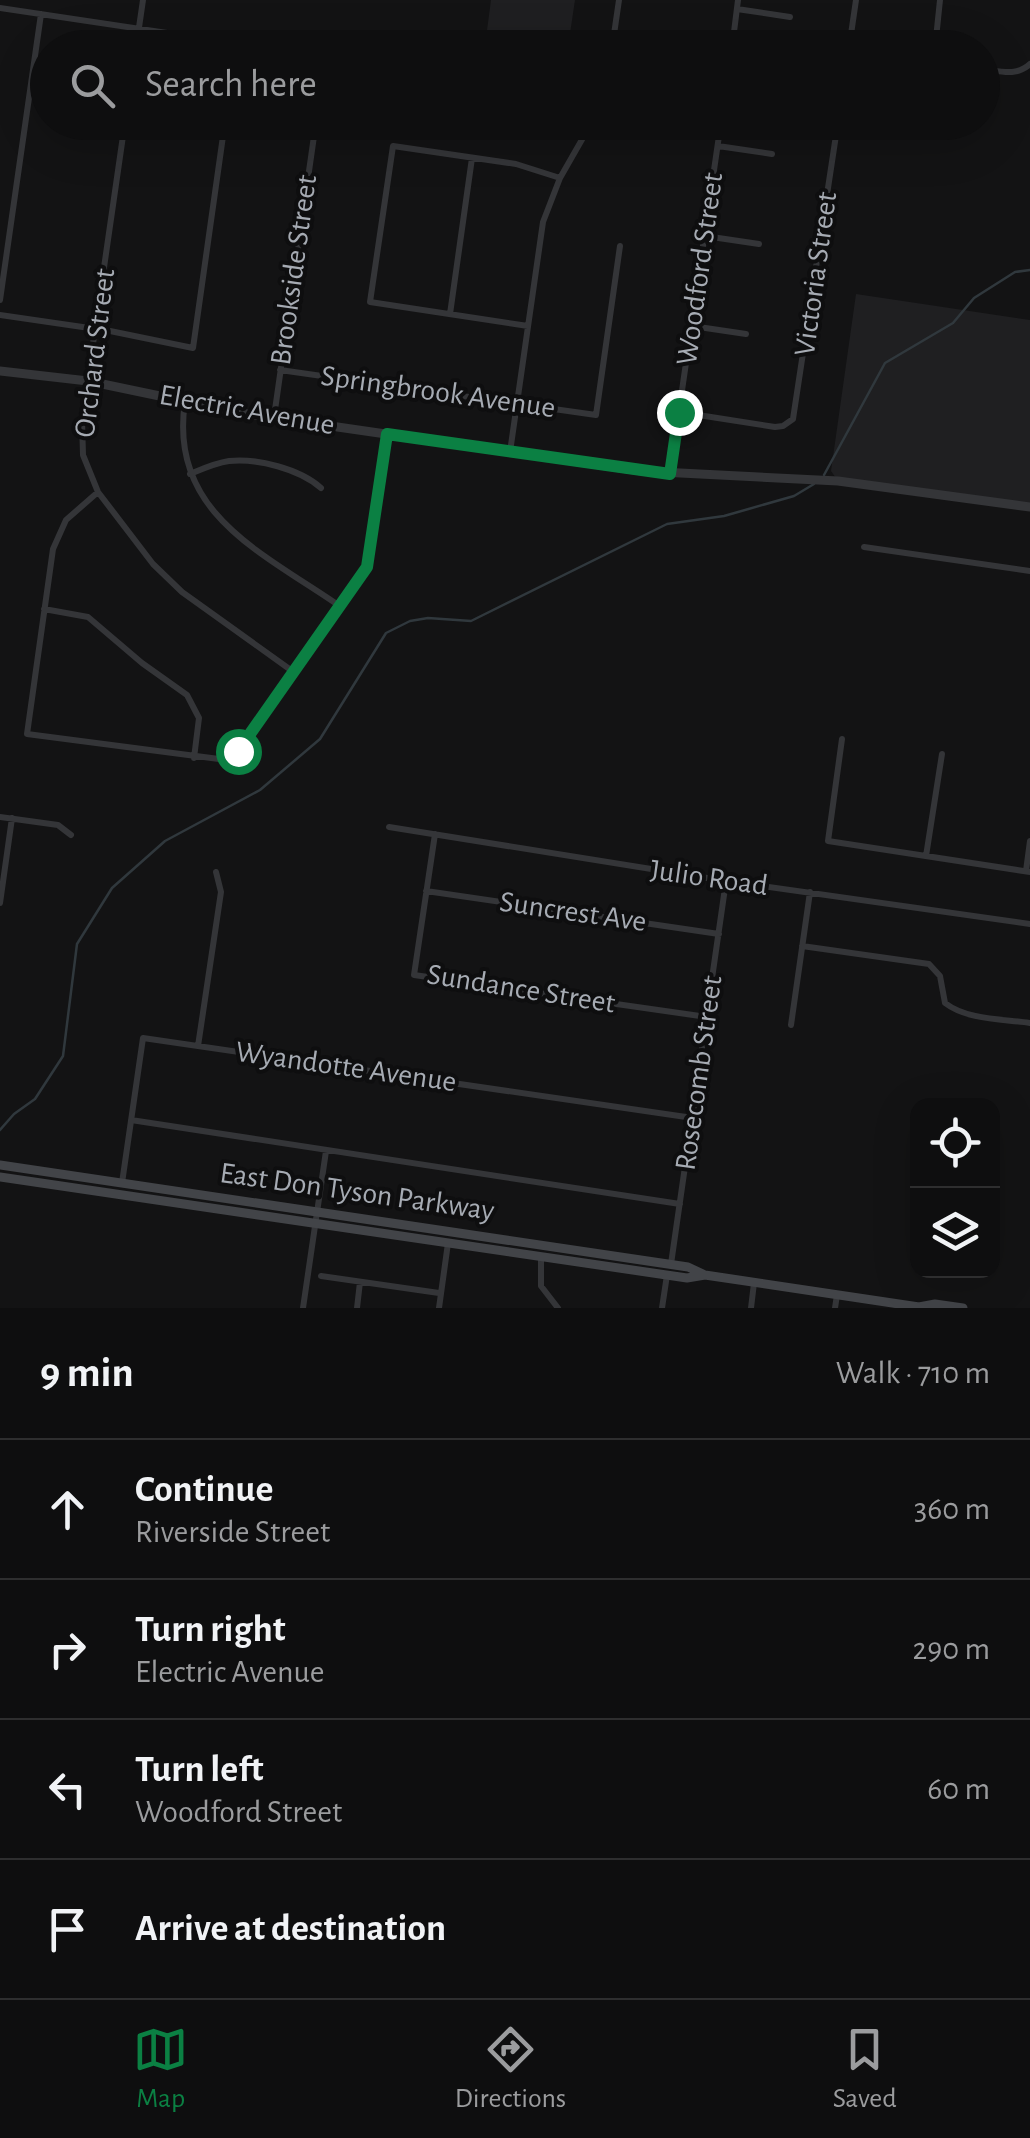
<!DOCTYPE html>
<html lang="en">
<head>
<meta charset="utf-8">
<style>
	:root { --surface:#0e0e0f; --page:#171718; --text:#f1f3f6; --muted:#9b9c9e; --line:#2e2e2f; --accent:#0b8043 }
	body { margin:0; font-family:"Alegreya Sans",sans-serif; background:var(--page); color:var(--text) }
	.controls { position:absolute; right:30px; bottom:30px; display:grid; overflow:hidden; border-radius:20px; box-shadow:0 10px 40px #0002 }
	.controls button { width:90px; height:90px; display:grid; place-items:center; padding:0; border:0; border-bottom:2px solid var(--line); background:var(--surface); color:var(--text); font:50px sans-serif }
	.stop { position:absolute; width:30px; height:30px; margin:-22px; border:8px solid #0b8043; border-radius:50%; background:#fff }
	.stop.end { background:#0b8043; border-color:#fff; box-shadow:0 2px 10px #0008 }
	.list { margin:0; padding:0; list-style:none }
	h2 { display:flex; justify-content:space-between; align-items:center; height:130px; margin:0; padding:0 40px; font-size:42px }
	h2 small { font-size:32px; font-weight:400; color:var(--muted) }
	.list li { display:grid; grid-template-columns:65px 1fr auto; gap:30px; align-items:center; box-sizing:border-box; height:140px; padding:0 40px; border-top:2px solid var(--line) }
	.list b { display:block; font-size:38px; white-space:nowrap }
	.list p { margin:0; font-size:32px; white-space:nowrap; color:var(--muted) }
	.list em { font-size:32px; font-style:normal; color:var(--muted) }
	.icon { flex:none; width:55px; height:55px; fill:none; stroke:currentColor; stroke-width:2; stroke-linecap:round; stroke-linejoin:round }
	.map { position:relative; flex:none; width:1030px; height:1308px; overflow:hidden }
	.search { position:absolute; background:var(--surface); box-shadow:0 10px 40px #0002; left:30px; right:30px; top:30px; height:110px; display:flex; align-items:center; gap:25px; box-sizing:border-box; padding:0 35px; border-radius:55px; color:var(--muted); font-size:38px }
	.sheet { height:690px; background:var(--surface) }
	nav { display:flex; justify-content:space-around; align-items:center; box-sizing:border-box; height:140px; border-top:2px solid var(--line); background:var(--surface); font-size:28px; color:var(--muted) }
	nav a { display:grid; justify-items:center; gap:5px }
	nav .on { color:var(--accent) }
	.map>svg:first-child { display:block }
</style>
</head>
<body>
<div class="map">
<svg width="1030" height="1308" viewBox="0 0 1030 1308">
	<rect width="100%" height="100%" fill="#131314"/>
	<path fill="#1f1f21" d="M491,0H575L568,47L486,38Z
		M856,294L1030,320V507L838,481L831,471Z"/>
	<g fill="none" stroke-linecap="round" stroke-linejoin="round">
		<path stroke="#30383d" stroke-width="2.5" d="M824,475L885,363L953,323L974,298L1015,272L1030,270
			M0,1130L14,1114L35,1099L63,1056L77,944L112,888L165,841L260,790L320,739L386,633L410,621L428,618L471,621L667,524L724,516L794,496L814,484"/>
		<path stroke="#343538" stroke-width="6" d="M0,8L268,48
			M737,9L790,17
			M136,48L143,0
			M612,48L619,0
			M732,48L738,0
			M849,48L856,0
			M935,48L940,0
			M982,69C1000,71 1016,77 1030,64
			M125,122L82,420L83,455L98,492L153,564L182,592L295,673
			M718,146L772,154
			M705,236L759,244
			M0,300L41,14
			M450,314L472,158
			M0,315L110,331L193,348L225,122
			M528,326L370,302L393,146L516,164L560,178
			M692,326L746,334
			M280,370L596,415L620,246
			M185,402C168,513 263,553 341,607
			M679,412L775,427L783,426L793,419L838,122
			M274,417L316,122
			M510,452L543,222L560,178L592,122
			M670,473L721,122
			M190,474C202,469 215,463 229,461C257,458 300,469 321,488
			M98,492L66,520L53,549L27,734L219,759L230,756L244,745L362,577L370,555L387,434
			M864,547L1030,571
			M44,609L88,617L142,663L187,695L199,718L194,758
			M842,739L828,841L1030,872
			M0,817L58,825L71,835
			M389,827L726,881L1030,924
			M435,834L414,975L707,1017
			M926,856L942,754
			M1026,871L1030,841
			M426,891L719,934
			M0,903L12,818
			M802,946L929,964L940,976L945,1003C967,1020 1003,1019 1030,1023
			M791,1025L810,892
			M198,1046L221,892L216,872
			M131,1120L680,1204
			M122,1183L143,1038L693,1118
			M541,1256V1286L558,1308
			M671,1264L726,881
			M321,1276L439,1293
			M303,1308L326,1151
			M357,1308L360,1282
			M439,1308L448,1243
			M662,1308L667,1275
			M751,1308L754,1283
			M835,1308L837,1295"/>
		<path stroke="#343538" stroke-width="9" d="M0,371L88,381L241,413L641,471L838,481L1030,507"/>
		<path stroke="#424448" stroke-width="9" d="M0,1165L688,1267L703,1274
			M0,1177L687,1278L705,1275L919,1307L935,1304L963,1308"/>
	</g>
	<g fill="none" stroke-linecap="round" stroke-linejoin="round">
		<path stroke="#0b8043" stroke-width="12" d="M238,751L367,567L387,434L670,474L679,412"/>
	</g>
	<g text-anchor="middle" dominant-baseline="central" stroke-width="8" stroke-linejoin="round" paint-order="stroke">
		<g font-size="30" fill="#a6abb3" stroke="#0e0e0f">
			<text transform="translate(700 269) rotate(-82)">Woodford Street</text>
			<text transform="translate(294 270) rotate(-82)">Brookside Street</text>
			<text transform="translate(816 274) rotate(-82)">Victoria Street</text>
			<text transform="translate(95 353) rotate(-83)">Orchard Street</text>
			<text transform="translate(438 392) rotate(8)">Springbrook Avenue</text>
			<text transform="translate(247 410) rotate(10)">Electric Avenue</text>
			<text transform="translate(709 878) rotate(8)">Julio Road</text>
			<text transform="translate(573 912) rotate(8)">Suncrest Ave</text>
			<text transform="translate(521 989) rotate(9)">Sundance Street</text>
			<text transform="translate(346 1067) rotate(8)">Wyandotte Avenue</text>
			<text transform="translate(699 1073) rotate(-82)">Rosecomb Street</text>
			<text transform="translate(357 1192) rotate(8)">East Don Tyson Parkway</text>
		</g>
	</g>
</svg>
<div class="controls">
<button><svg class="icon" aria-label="locate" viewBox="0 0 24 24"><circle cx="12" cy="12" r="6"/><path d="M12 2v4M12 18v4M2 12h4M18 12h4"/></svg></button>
<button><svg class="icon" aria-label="layers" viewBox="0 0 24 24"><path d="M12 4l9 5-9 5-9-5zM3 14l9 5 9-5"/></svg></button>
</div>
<div class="stop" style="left:238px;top:751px"></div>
<div class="stop end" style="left:679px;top:412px"></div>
<div class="search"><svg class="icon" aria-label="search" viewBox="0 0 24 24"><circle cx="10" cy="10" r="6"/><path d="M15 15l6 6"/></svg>Search here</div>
</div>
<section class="sheet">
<h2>9 min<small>Walk · 710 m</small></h2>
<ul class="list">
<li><svg class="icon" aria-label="ahead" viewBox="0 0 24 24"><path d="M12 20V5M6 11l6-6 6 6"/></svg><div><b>Continue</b><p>Riverside Street</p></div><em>360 m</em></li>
<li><svg class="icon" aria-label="right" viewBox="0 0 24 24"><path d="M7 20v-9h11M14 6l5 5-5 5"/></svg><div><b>Turn right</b><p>Electric Avenue</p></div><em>290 m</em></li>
<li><svg class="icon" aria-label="left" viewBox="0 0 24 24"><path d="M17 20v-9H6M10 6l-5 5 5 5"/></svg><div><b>Turn left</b><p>Woodford Street</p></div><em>60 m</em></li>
<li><svg class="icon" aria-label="arrive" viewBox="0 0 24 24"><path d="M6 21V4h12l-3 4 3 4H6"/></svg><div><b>Arrive at destination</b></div></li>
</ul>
</section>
<nav>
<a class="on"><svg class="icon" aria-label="map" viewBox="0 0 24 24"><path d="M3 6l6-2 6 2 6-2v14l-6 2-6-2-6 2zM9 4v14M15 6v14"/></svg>Map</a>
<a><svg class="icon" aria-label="directions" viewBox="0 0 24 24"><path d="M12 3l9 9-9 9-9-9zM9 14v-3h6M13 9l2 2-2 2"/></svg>Directions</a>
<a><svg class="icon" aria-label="saved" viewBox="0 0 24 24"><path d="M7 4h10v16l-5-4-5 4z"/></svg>Saved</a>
</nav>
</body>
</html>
